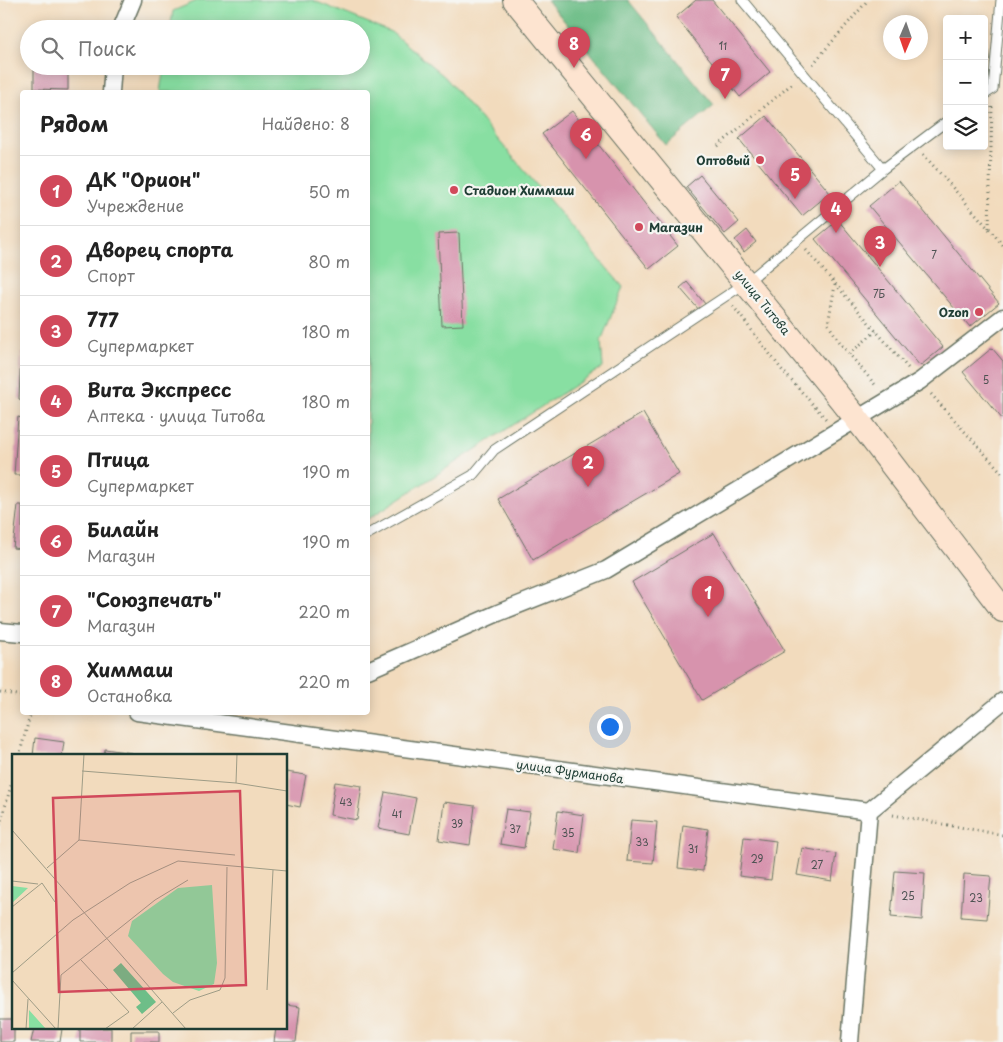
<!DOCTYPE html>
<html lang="ru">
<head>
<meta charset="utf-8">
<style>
	:root { --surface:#fff; --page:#f2f2f2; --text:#222; --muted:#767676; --line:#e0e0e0; --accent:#d1495b }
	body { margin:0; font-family:"Playpen Sans",sans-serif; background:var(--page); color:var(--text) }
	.controls { position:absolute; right:15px; top:15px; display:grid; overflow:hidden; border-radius:5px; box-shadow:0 2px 12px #0003 }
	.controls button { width:45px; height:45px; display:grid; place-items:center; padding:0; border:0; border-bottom:1px solid var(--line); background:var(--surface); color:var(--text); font:25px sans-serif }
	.compass { position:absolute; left:883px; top:15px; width:45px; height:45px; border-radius:50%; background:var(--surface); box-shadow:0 2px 12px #0003; rotate:182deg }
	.you { position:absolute; left:609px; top:726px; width:18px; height:18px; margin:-12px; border:4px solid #fff; border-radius:50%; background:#1a73e8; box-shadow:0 0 0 8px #1a73e833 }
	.badge { display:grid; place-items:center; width:32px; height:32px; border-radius:50%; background:var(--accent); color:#fff; font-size:16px; font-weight:700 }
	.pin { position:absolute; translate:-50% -41px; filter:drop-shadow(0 1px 2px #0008) }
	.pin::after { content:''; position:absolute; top:26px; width:18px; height:15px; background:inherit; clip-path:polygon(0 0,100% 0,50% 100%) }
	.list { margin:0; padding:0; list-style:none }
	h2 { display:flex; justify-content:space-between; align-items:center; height:65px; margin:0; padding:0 20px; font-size:21px }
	h2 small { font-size:16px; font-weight:400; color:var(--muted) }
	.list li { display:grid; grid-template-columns:32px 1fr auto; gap:15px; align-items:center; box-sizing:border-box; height:70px; padding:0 20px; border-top:1px solid var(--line) }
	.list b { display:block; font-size:19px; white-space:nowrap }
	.list p { margin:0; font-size:16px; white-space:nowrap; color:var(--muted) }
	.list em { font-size:16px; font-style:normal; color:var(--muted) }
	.icon { flex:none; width:28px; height:28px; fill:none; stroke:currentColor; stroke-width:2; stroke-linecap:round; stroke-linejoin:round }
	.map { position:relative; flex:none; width:1003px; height:1042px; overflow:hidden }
	.search { position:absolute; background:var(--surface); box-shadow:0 2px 12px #0003; left:20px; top:20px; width:350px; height:55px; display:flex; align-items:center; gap:12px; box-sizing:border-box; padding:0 18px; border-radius:28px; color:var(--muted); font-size:19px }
	.panel { position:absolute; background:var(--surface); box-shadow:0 2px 12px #0003; left:20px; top:90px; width:350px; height:625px; border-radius:5px }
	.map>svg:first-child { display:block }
</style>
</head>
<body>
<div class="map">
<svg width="1003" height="1042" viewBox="0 0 1003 1042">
	<rect width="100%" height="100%" fill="#f6f6f2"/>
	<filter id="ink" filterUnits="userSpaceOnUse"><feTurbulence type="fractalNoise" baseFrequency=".02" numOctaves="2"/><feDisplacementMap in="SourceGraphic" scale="10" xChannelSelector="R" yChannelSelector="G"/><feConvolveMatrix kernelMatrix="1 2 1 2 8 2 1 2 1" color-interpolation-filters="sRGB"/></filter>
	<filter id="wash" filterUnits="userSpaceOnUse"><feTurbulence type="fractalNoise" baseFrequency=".0096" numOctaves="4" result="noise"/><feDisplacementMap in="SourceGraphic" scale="20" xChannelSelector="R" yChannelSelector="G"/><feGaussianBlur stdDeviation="1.12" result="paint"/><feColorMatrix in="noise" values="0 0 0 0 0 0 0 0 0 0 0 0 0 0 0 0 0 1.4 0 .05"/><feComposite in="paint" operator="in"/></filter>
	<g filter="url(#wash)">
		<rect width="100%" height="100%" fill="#f2dbbd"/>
		<path fill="#88dfa2" stroke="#548e6b" d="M199,0H312L391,32L445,77L623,287L601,341L603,367L368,519V92H160L164,66H361V29H170L173,11Z"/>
		<path fill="#6ebe88" stroke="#467e5e" d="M547,0H628L714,105L666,145Z"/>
		<g id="blocks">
			<path fill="#d793ad" d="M696,0H712L770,72L740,97L676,17Z
				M34,66H68V90L34,89Z
				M572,111L678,246L649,269L542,134Z
				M766,116L830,193L802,216L739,139Z
				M700,175L739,222L725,234L686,187Z
				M899,181L999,303L970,327L869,206Z
				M838,220L943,347L920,366L815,239Z
				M747,230L756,242L744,252L735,240Z
				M459,233L463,325L442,326L438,234Z
				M687,282L706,305L700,311L680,288Z
				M992,348L1003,361V420L963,372Z
				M21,353H22V400L19,399Z
				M643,413L679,474L533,560L498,499Z
				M18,417L22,418V475H14Z
				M18,505H22V549L13,548Z
				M714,533L785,651L702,700L632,582Z
				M35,738L64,742L62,756H33Z
				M105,749L132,753V756H104Z
				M286,772L306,775L300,807L286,804Z
				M335,782L362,786L357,820L330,815Z
				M385,792L416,798L409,834L378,828Z
				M444,802L475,806L470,845L439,840Z
				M506,809L530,812L524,848L500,844Z
				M558,811L584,815L579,853L553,849Z
				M631,820L657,822L653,863L627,861Z
				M683,825L708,829L703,871L678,868Z
				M744,837L776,841L771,880L739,876Z
				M802,848L836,854L832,881L797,875Z
				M895,871L925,873L922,920L891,917Z
				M964,874L991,876L987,919L961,917Z
				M286,1005L300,1007L296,1042H274L276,1028H286Z
				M0,1019H14V1042H0Z
				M34,1028L62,1029L60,1042H31Z
				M80,1028H111V1042H80Z
				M131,1031H159V1042H131Z"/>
		</g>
	</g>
	<g filter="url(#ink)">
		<use href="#blocks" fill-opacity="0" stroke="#697464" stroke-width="1"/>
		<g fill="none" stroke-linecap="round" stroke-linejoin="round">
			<defs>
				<path id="lane" d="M742,0L883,169
					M984,95L993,89L1001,0
					M368,534L473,475L494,450L747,282L883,169L947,121"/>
				<path id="street" d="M121,29L133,0
					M111,92L113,66
					M0,631L22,633
					M368,670L498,613L606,570L920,381L1003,317
					M137,712L869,811
					M850,1042L869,811L1003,701"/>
				<path id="secondary" d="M515,0L857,419L1003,610"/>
			</defs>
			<use href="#lane" stroke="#697464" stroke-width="11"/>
			<use href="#street" stroke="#697464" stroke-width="19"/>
			<use href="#secondary" stroke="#697464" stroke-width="26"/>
			<path stroke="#697464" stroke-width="3" stroke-dasharray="1 4" stroke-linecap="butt" d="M813,64L868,0
				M718,146L794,82
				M923,154L1003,245
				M989,228L992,106
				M806,250L908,368
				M835,285L828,324L841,344L877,387
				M733,306L782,370L826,419
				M849,354L876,331
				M931,394L1003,474
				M0,692L22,696
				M19,756L31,712
				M893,815L1003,835
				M0,825L14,775"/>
			<use href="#lane" stroke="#fff" stroke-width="9"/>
			<use href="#street" stroke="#fff" stroke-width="16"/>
			<use href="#secondary" stroke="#fde4d0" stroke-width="24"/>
		</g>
	</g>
	<g fill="#d1495b" stroke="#f6f6f2" stroke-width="2">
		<circle cx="760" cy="160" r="5"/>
		<circle cx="454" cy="190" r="5"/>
		<circle cx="639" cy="227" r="5"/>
		<circle cx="979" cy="312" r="5"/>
	</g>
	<g text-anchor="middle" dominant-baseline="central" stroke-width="4.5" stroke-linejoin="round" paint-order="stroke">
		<g font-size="10" fill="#4d5252">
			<text x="723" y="45">11</text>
			<text x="934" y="254">7</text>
			<text x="879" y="293">7Б</text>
			<text x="986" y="379">5</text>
			<text x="346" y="801">43</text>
			<text x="397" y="813">41</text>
			<text x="457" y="823">39</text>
			<text x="515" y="828">37</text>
			<text x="568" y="832">35</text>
			<text x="642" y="841">33</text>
			<text x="693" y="848">31</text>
			<text x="757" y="858">29</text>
			<text x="817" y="864">27</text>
			<text x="908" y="895">25</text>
			<text x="976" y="897">23</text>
		</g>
		<g font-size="12" font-weight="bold" fill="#1f3d34" stroke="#f6f6f2" text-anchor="end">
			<text x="750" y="160">Оптовый</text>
			<text x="464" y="190" text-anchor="start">Стадион Химмаш</text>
			<text x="649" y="227" text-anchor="start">Магазин</text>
			<text x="969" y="312">Ozon</text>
		</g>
		<g font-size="12" fill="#1f3d34" stroke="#f6f6f2">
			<text transform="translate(763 302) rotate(51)">улица Титова</text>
			<text transform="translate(570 771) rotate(8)">улица Фурманова</text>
		</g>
	</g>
	<g transform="translate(12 754)">
		<rect width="275" height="275" fill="#f2dbbd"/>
		<path d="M200,131L205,209L202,230L187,237L161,228L151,220L116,182L120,167L166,134ZM0,132L16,134L0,149ZM17,256L34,275H17Z" fill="#88dfa2"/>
		<path d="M109,209L144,248L130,260L124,253L129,249L101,216Z" fill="#6ebe88"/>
		<path fill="none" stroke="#9e9c86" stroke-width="1" d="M70,17L224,29L275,37M224,29L225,0M0,76L174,275M67,86L223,101M35,114L67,86L72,0M0,127L26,130M0,153L30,129L43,148M69,206L117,258L93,275M0,219L61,166L118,129L166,107L275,117M0,226L44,275M255,236L261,116M161,259L178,246L208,236L213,224L215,113M14,275L16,245M46,275L49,221L143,146L176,126M120,275L150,248"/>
		<path fill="#d1495b" fill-opacity="0.15" stroke="#d1495b" stroke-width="2.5" d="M228,37L234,231L47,238L41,44Z"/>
		<rect width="275" height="275" fill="none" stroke="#1f3d34" stroke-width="2.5"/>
	</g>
</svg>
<div class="controls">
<button>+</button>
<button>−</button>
<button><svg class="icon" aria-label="layers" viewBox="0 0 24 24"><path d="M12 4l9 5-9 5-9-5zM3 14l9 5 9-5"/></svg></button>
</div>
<svg class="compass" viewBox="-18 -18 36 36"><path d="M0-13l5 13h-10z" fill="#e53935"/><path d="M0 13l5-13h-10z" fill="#767676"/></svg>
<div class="you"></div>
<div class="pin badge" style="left:708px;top:617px">1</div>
<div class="pin badge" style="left:588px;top:487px">2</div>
<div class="pin badge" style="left:880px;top:267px">3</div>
<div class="pin badge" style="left:836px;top:233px">4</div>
<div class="pin badge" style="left:795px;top:199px">5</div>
<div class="pin badge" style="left:586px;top:159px">6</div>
<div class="pin badge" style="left:725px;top:99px">7</div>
<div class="pin badge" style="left:574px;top:68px">8</div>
<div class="search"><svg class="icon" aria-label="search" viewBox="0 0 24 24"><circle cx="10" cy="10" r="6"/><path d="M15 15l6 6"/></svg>Поиск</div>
<section class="panel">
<h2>Рядом<small>Найдено: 8</small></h2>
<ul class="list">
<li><span class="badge">1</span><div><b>ДК &quot;Орион&quot;</b><p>Учреждение</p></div><em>50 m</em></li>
<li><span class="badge">2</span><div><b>Дворец спорта</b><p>Спорт</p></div><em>80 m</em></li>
<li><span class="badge">3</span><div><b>777</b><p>Супермаркет</p></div><em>180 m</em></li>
<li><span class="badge">4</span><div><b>Вита Экспресс</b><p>Аптека · улица Титова</p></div><em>180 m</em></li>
<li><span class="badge">5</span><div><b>Птица</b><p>Супермаркет</p></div><em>190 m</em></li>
<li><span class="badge">6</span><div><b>Билайн</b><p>Магазин</p></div><em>190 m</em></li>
<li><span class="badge">7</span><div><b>&quot;Союзпечать&quot;</b><p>Магазин</p></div><em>220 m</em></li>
<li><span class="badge">8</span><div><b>Химмаш</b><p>Остановка</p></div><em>220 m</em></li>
</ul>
</section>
</div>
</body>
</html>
